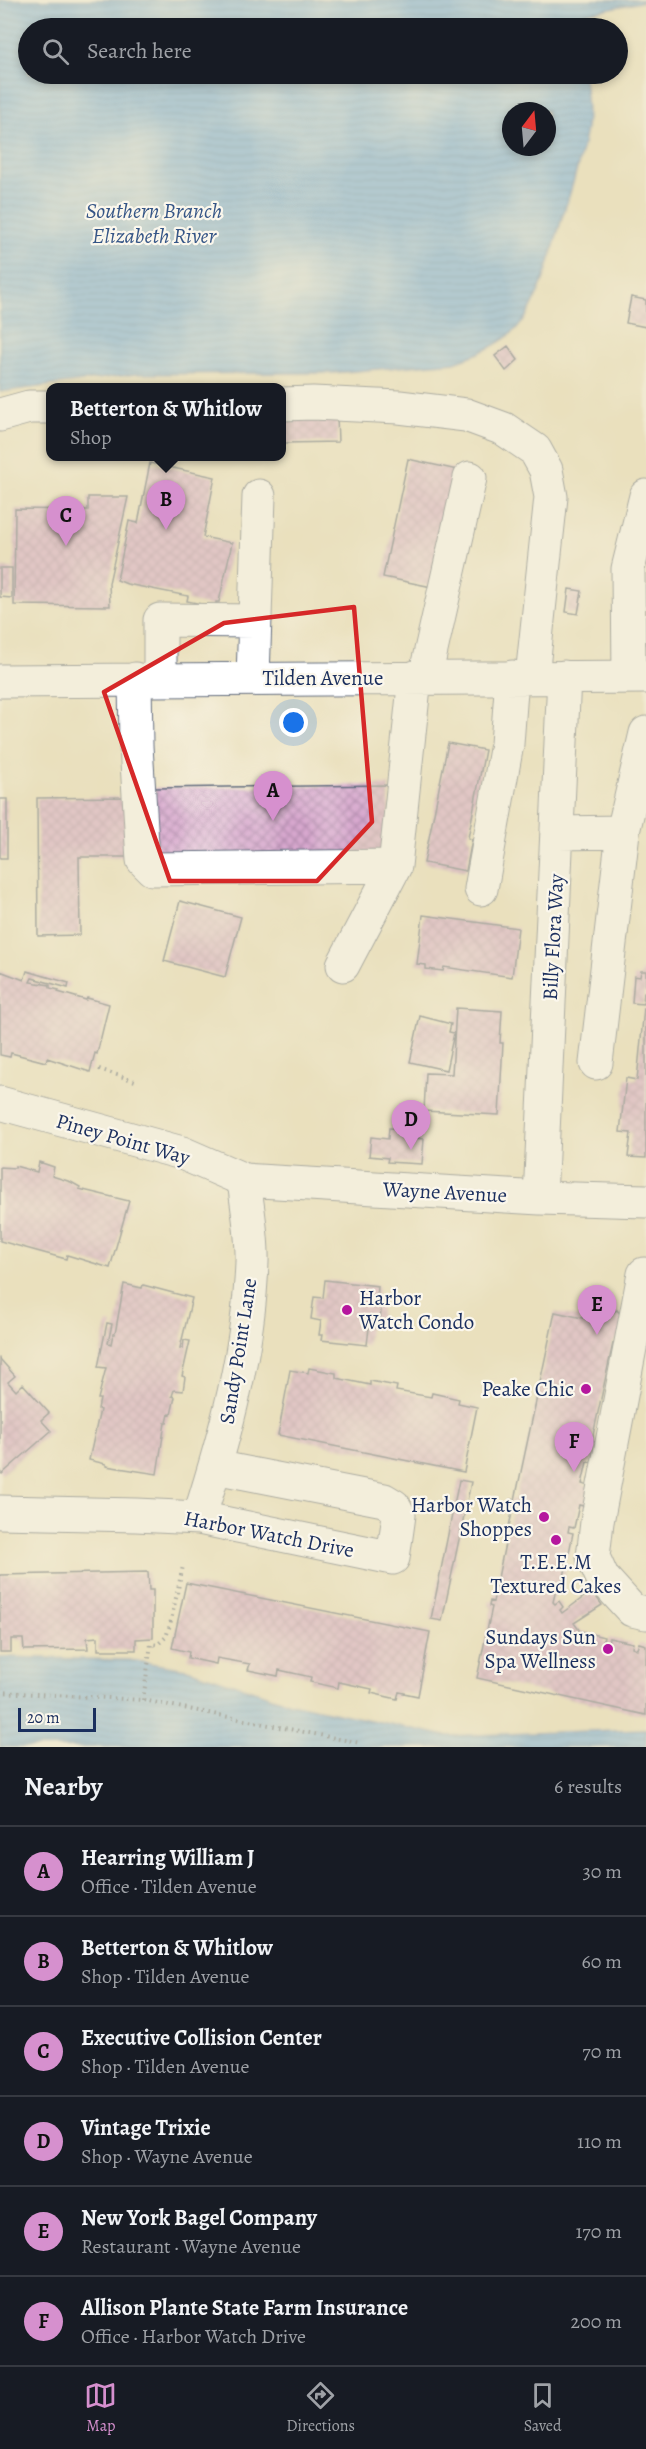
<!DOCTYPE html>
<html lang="en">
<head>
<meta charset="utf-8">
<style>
	:root { --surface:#171b24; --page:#242831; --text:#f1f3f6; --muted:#9ea1a6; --line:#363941; --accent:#d690ce }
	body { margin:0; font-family:Alegreya,serif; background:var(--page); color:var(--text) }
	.compass { position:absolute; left:502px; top:102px; width:54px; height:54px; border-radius:50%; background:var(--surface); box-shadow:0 3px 9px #0003; rotate:16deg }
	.scale { position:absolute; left:18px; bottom:15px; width:78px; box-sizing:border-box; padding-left:6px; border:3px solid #1b2f5e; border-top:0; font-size:16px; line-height:21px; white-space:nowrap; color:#1b2f5e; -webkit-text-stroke:4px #fbf7ec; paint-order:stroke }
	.you { position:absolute; left:294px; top:723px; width:21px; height:21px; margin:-15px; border:4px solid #fff; border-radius:50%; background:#1a73e8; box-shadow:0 0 0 9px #1a73e833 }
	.badge { display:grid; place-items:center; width:39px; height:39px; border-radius:50%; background:var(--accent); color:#111; font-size:20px; font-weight:700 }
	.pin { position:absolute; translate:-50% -50px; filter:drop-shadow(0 2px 3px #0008) }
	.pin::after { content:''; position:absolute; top:32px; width:21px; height:18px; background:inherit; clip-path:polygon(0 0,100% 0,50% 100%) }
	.popup { position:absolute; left:46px; top:383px; width:240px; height:78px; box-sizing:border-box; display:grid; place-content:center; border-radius:12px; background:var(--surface); filter:drop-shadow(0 2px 4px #0005); font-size:20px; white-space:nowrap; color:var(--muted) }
	.popup b { font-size:22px; color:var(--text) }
	.popup::after { content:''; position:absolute; left:50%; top:100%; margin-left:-12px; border:12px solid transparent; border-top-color:var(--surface) }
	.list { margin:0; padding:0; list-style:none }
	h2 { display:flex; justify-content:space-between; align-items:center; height:78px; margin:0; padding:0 24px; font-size:26px }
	h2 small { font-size:20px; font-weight:400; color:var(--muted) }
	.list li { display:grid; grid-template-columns:39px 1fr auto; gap:18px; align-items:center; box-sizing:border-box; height:90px; padding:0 24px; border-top:2px solid var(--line) }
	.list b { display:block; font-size:22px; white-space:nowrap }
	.list p { margin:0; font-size:20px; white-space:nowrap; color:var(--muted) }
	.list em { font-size:20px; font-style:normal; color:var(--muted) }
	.icon { flex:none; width:33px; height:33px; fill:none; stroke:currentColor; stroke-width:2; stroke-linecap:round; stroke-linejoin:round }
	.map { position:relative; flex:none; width:646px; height:1747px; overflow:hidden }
	.search { position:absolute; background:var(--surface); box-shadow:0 3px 9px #0003; left:18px; right:18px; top:18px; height:66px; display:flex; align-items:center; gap:15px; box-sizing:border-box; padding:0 21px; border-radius:33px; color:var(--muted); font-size:22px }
	.sheet { height:618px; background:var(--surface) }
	nav { display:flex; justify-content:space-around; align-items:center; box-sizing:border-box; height:84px; border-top:2px solid var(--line); background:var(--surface); font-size:16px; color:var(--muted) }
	nav a { display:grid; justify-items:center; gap:3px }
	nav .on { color:var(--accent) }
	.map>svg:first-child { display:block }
</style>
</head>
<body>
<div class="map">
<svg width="646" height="1747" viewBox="0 0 646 1747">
	<defs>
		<pattern id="water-rules" width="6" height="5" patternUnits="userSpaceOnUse" patternTransform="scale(1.5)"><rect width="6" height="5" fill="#73afe4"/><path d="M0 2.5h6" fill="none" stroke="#5e8fbc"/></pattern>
		<pattern id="building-cross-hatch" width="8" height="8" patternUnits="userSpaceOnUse" patternTransform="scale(1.5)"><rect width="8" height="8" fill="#d7a7ce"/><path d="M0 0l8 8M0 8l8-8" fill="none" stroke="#ae88aa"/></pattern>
	</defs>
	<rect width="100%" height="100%" fill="#fbf7ec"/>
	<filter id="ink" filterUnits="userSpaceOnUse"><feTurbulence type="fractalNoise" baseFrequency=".0167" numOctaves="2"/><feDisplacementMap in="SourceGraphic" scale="12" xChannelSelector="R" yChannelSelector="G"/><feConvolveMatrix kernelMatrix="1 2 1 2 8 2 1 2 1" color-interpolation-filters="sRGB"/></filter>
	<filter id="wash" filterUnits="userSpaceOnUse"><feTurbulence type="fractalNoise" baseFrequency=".008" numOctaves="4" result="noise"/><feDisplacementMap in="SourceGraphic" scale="24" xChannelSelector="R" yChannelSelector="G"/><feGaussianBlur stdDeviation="1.35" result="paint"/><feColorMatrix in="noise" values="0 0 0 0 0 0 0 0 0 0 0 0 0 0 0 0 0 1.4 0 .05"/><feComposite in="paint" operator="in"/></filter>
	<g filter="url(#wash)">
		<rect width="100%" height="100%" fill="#eae0bd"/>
		<path fill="url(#water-rules)" stroke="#476fa1" stroke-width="1.5" fill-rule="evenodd" d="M0,0H646V1L581,14L575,28H28V74H583C586,91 588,110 586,128C581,160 571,191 561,221C551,255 543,290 524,320C508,342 479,354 454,362L333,373L136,374L0,392ZM511,111H547V147H511Z
			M0,1657L129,1660L187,1669L290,1703L446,1736L646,1729V1747H0Z"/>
		<g id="blocks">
			<path fill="url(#building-cross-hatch)" d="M631,297L646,300V327L626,323Z
				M508,346L518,360L506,371L495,356Z
				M337,416L338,442L284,443L283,417Z
				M408,459L462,471L437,588L383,577Z
				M150,463L215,477L203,537L232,543L219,602H216V607L187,601L188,596L127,584L117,580L129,521L138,523Z
				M88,497H128L109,583L110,606L14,605L15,509L88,510Z
				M0,568H12V598L0,597Z
				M569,589L582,591L578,614L566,612Z
				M448,743L485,750L468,838L472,839L466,871L424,863Z
				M389,785L390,853L156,856L155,788Z
				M126,797L127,857H79L80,935L38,936L37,798Z
				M0,799H7V858H0Z
				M180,901L241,917L225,977L164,961Z
				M423,915L518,928L512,977L444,967L443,971L426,969V965L417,964Z
				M0,971L24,980L27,971L69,983L68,988L32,978L30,982L50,985V988L59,990L58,992L86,1000L87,998L109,1004L97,1054L95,1053L90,1072L47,1058L46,1062L11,1053L10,1057L0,1055Z
				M641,971H646V992H644L643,1004L632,1003L634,976L640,977Z
				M456,1008L502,1011L500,1043H503L499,1115L424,1111L426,1073L452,1074Z
				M644,1008H646V1158L628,1157L631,1133L620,1132L626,1078L637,1080Z
				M420,1016L451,1024L449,1032L454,1033L446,1070L410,1062Z
				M389,1128L417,1130L416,1138L424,1139L422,1164L387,1162L388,1158L369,1156L371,1137L388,1139Z
				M39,1162L54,1167L52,1176L71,1182L80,1187L79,1189L129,1201L110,1268L67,1255L66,1259L0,1241V1167L15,1168V1166L37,1172Z
				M325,1280L378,1286L377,1300L382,1301L380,1321H375L374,1328H369L367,1345L321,1340L322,1335H319L321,1321L311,1319L314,1297L323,1298Z
				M124,1284L142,1288L143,1285L192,1298L180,1348H183L184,1340L190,1341L182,1376L185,1377L183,1391L174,1390L172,1396L175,1397L171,1415L169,1414L167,1423H165L157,1474L106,1466V1464L89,1460L100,1410L98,1409L100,1399H98L106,1368L98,1367L107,1323L112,1324L108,1343L111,1344L113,1334H115Z
				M617,1310L630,1326L613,1343L592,1440L601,1443L596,1463L587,1462L582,1484L592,1487L588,1507L579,1505L574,1528L569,1527L568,1532L573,1533L568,1558L563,1556L562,1562L567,1563L562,1586L557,1585L553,1602L555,1604L559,1601L563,1607L560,1610L562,1613L592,1591L602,1605L574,1623L580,1631L604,1637L603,1642L608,1643L609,1638L633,1643L632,1647L637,1649L639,1643L646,1645V1715L477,1678L492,1607L489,1606L490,1601L493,1602L507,1534L503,1533L505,1529L508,1530L514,1505L509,1504L511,1499L515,1500L555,1312L587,1319L588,1314L599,1316L598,1320L601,1321Z
				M0,1359L15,1376L8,1382L16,1391L23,1384L49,1413L41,1420L51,1431L2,1474L0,1472Z
				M309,1368L336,1373V1378L370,1385V1381L397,1386L396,1391L431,1397L432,1393L459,1399L458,1403L477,1407L464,1472L278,1435L290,1370L308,1373Z
				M459,1480L471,1482L442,1621L431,1619Z
				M148,1572L149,1590H153V1638L136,1639V1650H98V1637L87,1638L88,1649L24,1650L23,1639H11V1652H0V1575Z
				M186,1583L430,1632L418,1696L399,1692L397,1699L371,1693L372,1689L339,1682L338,1688L310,1682L311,1677L279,1670L278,1676L248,1670L250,1664L217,1658L216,1664L188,1658L189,1652L172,1648Z"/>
		</g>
	</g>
	<g filter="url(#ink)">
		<use href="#blocks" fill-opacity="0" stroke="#636d7f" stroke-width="1.5"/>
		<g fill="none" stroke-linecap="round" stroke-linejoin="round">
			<defs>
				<path id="minor" d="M282,404L313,403L399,407L466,415L504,429L535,450L546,470L551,497L532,677
					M0,415L29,407H51
					M425,677L470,478
					M629,677L628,569L646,496
					M253,678L259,496
					M135,679L136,746L143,860L152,869L395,866
					M160,679V620L255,621
					M0,681L646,677
					M558,833L623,832L646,733
					M481,889L507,744L512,677
					M343,965L395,866L415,677
					M596,1063L623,832
					M0,1103L182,1153L244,1180L540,1198L646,1201
					M540,1198L564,677
					M644,1274L597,1522L593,1557L602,1577L632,1610L646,1613
					M0,1512L136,1515L199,1518L393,1558L399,1515L394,1506L384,1500L215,1467
					M199,1518C225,1436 249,1350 252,1262C253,1236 247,1207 244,1180"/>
			</defs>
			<use href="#minor" stroke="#636d7f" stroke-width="35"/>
			<path stroke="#636d7f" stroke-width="4" stroke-dasharray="1.5 4.5" stroke-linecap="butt" d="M99,1069L135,1081
				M0,1692L143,1700L360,1743
				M143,1700L151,1644L157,1645L166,1637L170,1625L183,1566"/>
			<use href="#minor" stroke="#fff" stroke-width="33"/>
		</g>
	</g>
	<path d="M0 0H646V1747H0ZM354,607L372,822L317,881H170L104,692L224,623Z" fill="#eae0bd" fill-opacity=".55" fill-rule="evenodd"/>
	<path fill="none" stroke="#d62828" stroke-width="4.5" stroke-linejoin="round" d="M354,607L372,822L317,881H170L104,692L224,623Z"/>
	<g fill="#b5179e" stroke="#fbf7ec" stroke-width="2">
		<circle cx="347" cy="1310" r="6"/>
		<circle cx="586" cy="1389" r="6"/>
		<circle cx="544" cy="1517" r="6"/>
		<circle cx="556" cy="1540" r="6"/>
		<circle cx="608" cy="1649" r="6"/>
	</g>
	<g text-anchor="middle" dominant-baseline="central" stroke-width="4.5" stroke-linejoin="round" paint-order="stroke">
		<g font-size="21" fill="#1b2f5e" stroke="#fbf7ec">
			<text x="323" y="678">Tilden Avenue</text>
			<text transform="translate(553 937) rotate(-87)">Billy Flora Way</text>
			<text transform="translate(123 1139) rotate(16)">Piney Point Way</text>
			<text transform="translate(445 1192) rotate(3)">Wayne Avenue</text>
			<text transform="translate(238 1351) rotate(-81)">Sandy Point Lane</text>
			<text transform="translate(269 1534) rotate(11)">Harbor Watch Drive</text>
		</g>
		<g font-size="21" fill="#1b2f5e" stroke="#fbf7ec" text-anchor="end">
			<text x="359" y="1298" text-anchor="start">Harbor<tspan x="359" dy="24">Watch Condo</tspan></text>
			<text x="574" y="1389">Peake Chic</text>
			<text x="532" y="1505">Harbor Watch<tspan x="532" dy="24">Shoppes</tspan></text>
			<text x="556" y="1562" text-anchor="middle">T.E.E.M<tspan x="556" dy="24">Textured Cakes</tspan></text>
			<text x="596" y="1637">Sundays Sun<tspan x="596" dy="24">Spa Wellness</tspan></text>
		</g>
		<g font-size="22" font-style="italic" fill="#355586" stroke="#fbf7ec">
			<text x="154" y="211">Southern Branch<tspan x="154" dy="25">Elizabeth River</tspan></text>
		</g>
	</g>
</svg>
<svg class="compass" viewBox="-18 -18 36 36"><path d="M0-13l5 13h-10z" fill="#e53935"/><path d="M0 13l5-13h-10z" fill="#9ea1a6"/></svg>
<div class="scale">20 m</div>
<div class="you"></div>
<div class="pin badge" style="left:273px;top:821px">A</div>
<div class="pin badge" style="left:166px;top:530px">B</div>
<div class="popup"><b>Betterton &amp; Whitlow</b>Shop</div>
<div class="pin badge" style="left:66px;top:546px">C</div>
<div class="pin badge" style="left:411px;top:1150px">D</div>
<div class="pin badge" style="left:597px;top:1335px">E</div>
<div class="pin badge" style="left:574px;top:1472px">F</div>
<div class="search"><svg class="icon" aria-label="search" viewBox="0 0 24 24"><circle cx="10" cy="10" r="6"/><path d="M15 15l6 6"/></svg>Search here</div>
</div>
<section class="sheet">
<h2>Nearby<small>6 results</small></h2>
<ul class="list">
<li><span class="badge">A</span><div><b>Hearring William J</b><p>Office · Tilden Avenue</p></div><em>30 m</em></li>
<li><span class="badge">B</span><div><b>Betterton &amp; Whitlow</b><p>Shop · Tilden Avenue</p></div><em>60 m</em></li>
<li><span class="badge">C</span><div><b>Executive Collision Center</b><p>Shop · Tilden Avenue</p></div><em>70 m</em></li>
<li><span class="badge">D</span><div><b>Vintage Trixie</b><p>Shop · Wayne Avenue</p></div><em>110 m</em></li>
<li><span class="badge">E</span><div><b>New York Bagel Company</b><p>Restaurant · Wayne Avenue</p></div><em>170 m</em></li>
<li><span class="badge">F</span><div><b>Allison Plante State Farm Insurance</b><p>Office · Harbor Watch Drive</p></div><em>200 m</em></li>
</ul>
</section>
<nav>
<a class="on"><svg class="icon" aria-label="map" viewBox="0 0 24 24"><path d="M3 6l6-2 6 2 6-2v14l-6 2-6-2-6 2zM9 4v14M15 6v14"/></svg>Map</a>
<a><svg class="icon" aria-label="directions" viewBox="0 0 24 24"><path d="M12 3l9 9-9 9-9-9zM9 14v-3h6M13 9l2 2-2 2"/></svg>Directions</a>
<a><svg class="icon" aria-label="saved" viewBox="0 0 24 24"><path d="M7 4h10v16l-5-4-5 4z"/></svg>Saved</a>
</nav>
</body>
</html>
